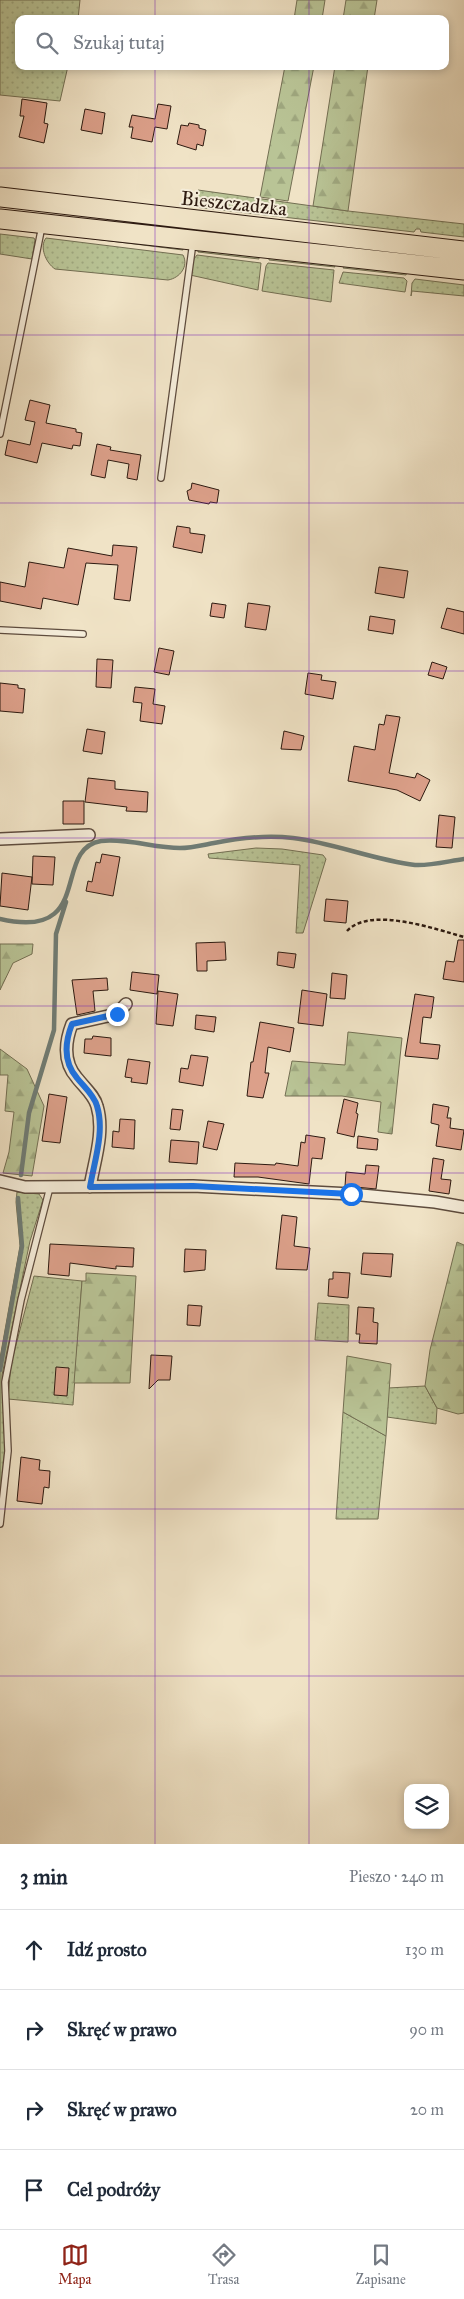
<!DOCTYPE html>
<html lang="pl">
<head>
<meta charset="utf-8">
<style>
	:root { --surface:#fff; --page:#f6f6f7; --text:#1f2937; --muted:#747a83; --line:#e0e1e3; --accent:#8f2418 }
	body { margin:0; font-family:"IM FELL Great Primer",serif; background:var(--page); color:var(--text) }
	.controls { position:absolute; right:15px; bottom:15px; display:grid; overflow:hidden; border-radius:10px; box-shadow:0 2px 8px #0003 }
	.controls button { width:45px; height:45px; display:grid; place-items:center; padding:0; border:0; border-bottom:1px solid var(--line); background:var(--surface); color:var(--text); font:25px sans-serif }
	.stop { position:absolute; width:15px; height:15px; margin:-11px; border:4px solid #1a73e8; border-radius:50%; background:#fff }
	.stop.end { background:#1a73e8; border-color:#fff; box-shadow:0 1px 5px #0008 }
	.list { margin:0; padding:0; list-style:none }
	h2 { display:flex; justify-content:space-between; align-items:center; height:65px; margin:0; padding:0 20px; font-size:21px }
	h2 small { font-size:16px; font-weight:400; color:var(--muted) }
	.list li { display:grid; grid-template-columns:32px 1fr auto; gap:15px; align-items:center; box-sizing:border-box; height:80px; padding:0 20px; border-top:1px solid var(--line) }
	.list b { display:block; font-size:19px; white-space:nowrap }
	.list em { font-size:16px; font-style:normal; color:var(--muted) }
	.icon { flex:none; width:28px; height:28px; fill:none; stroke:currentColor; stroke-width:2; stroke-linecap:round; stroke-linejoin:round }
	.map { position:relative; flex:none; width:464px; height:1844px; overflow:hidden }
	.search { position:absolute; background:var(--surface); box-shadow:0 2px 8px #0003; left:15px; right:15px; top:15px; height:55px; display:flex; align-items:center; gap:12px; box-sizing:border-box; padding:0 18px; border-radius:10px; color:var(--muted); font-size:19px }
	.sheet { height:385px; background:var(--surface) }
	nav { display:flex; justify-content:space-around; align-items:center; box-sizing:border-box; height:70px; border-top:1px solid var(--line); background:var(--surface); font-size:14px; color:var(--muted) }
	nav a { display:grid; justify-items:center; gap:2px }
	nav .on { color:var(--accent) }
	.map>svg:first-child { display:block }
</style>
</head>
<body>
<div class="map">
<svg width="464" height="1844" viewBox="0 0 464 1844">
	<defs>
		<pattern id="grass-dots" width="8" height="8" patternUnits="userSpaceOnUse" patternTransform="scale(1.25)"><rect width="8" height="8" fill="#b9c496"/><path d="M2 2h.1M6 6h.1" fill="none" stroke="#9fa880" stroke-width="1.8" stroke-linecap="round"/></pattern>
		<pattern id="forest-firs" width="22" height="20" patternUnits="userSpaceOnUse" patternTransform="scale(1.25)"><rect width="22" height="20" fill="#b9c496"/><path d="M5 1l3.5 6h-7zM16 11l3.5 6h-7z" fill="#9fa880"/></pattern>
	</defs>
	<rect width="100%" height="100%" fill="#f0e3c6"/>
	<filter id="stains"><feTurbulence type="fractalNoise" baseFrequency=".004" numOctaves="4"/><feColorMatrix values="0 0 0 0 .2 0 0 0 0 .09 0 0 0 0 .02 0 0 0 .5 -.17"/></filter>
	<radialGradient id="worn" r=".72"><stop offset=".6" stop-color="#630" stop-opacity="0"/><stop offset="1" stop-color="#630" stop-opacity=".3"/></radialGradient>
	<path fill="url(#grass-dots)" stroke="#736f53" d="M0,0H80L78,19H19V66H68L60,101L0,95Z
		M198,190L348,211L464,224V237L421,232L420,229H416L414,232L195,207Z
		M46,233L183,247V250Z
		M0,234L34,238L35,240L32,259L0,254Z
		M46,238L183,255C189,266 180,278 168,280L55,269C46,263 39,247 46,238Z
		M198,250L259,257V259L198,252Z
		M197,255L261,263L258,290L190,275L194,259Z
		M269,258L334,265L335,267L269,260Z
		M268,263L334,270L331,302L262,291L266,266Z
		M345,265L407,272L406,275L343,268Z
		M343,272L404,278L407,281L405,292L339,283Z
		M415,279L464,285V296L412,291L411,296L412,283Z
		M256,848L282,849L323,855L326,859L303,933H296L300,865L209,858L208,854Z
		M17,1192L39,1194L43,1200L30,1241L2,1375L5,1447L0,1508V1358L20,1246L16,1202Z
		M34,1276L82,1281L73,1405L8,1399L11,1364Z
		M318,1303L349,1305L348,1342L315,1340Z
		M425,1386L437,1408L436,1424L387,1417L388,1388Z
		M343,1412L386,1436L378,1519H336Z"/>
	<path fill="url(#forest-firs)" stroke="#736f53" d="M297,0H325L322,19H294Z
		M346,0H377L374,19H343Z
		M285,66H314L288,201L260,197Z
		M335,66H368L348,211L313,206Z
		M0,944H33L32,954L13,963L0,990Z
		M348,1032L402,1038L392,1134L378,1132L381,1102L342,1096H285L292,1061L345,1065Z
		M0,1049L27,1069L44,1106L32,1176L3,1173L9,1152L14,1112L5,1111L8,1075H0Z
		M457,1242L464,1245V1413L458,1414L437,1408L425,1386L430,1350Z
		M86,1273L136,1276L130,1383H74L82,1281H86Z
		M347,1356L391,1364L386,1436L343,1412Z"/>
	<g fill="none" stroke-linecap="round" stroke-linejoin="round">
		<path stroke="#6f7c75" stroke-width="4.5" d="M0,919C96,941 51,849 101,841C127,838 154,848 180,848C191,848 203,845 214,843C239,838 267,835 293,838C334,843 374,860 415,865C430,866 449,861 464,859
			M21,1175L29,1113L54,1030L56,934L66,902
			M0,1370L22,1246L18,1198"/>
	</g>
	<path fill="#dca08a" stroke="#2d1a10" d="M22,99L47,103L44,123L48,124L44,143L19,137L24,116H20Z
		M158,104L171,106L167,129L155,127L152,142L131,138L133,127H129L132,115L155,119Z
		M85,109L105,113L102,134L81,130Z
		M189,123L199,125V128L206,130L203,146L197,144L196,150L177,144L181,125L188,126Z
		M30,400L50,405L46,423L76,429V432L82,433L80,446L73,445L72,449L42,443L37,463L5,455L8,440L30,445L35,422L25,420Z
		M97,444L111,447L110,450L141,455L137,480L127,478L129,464L108,460L105,478L91,475Z
		M192,483L219,490L217,503L210,502L209,504L189,500L187,491L191,489Z
		M177,526L190,528V533L205,535L202,553L173,547Z
		M113,545L137,547L130,601L114,599L118,565L86,563L78,605L43,598L41,609L0,601V582L25,587L29,562L64,568L68,548L112,556Z
		M379,567L408,571L404,598L375,593Z
		M212,603L226,605L224,618L210,616Z
		M248,603L270,606L266,630L245,627Z
		M447,608L464,612V634L441,628Z
		M370,616L395,620L393,634L368,630Z
		M159,648L174,651L169,675L154,672Z
		M97,659L113,660L111,688L96,687Z
		M432,662L447,667L443,679L428,675Z
		M308,673L322,675L321,680L336,682L333,699L305,694Z
		M0,683L18,685V688L25,689L23,713L0,711Z
		M135,687L155,689L153,704L165,706L162,724L140,721L142,703L133,702Z
		M386,715L400,717L389,773L415,778L417,773L430,780L420,801L397,790L348,781L354,746L375,750L379,724L384,725Z
		M87,729L105,732L102,754L83,751Z
		M284,731L304,736L301,750L281,749Z
		M88,778L115,781V789L148,792L147,812L126,811L127,807L85,802Z
		M63,801H84V824H63Z
		M439,815L455,817L452,848L436,847Z
		M102,854L120,857L113,896L86,891L88,881L92,882L96,862L100,863Z
		M33,856L55,857L53,885L32,884Z
		M2,873L32,877L28,910L0,906Z
		M326,899L348,901L346,923L324,921Z
		M458,940H464V982L443,979L446,961L454,962Z
		M225,942L226,960L207,961V971H197L196,943Z
		M278,952L296,954L294,968L277,965Z
		M132,972L159,975L157,994L130,990Z
		M332,973L347,975L345,999L330,998Z
		M107,978L108,990L93,991L95,1011L77,1015L72,980Z
		M302,990L327,994L323,1026L298,1023Z
		M158,991L178,994L173,1026L156,1024Z
		M415,994L434,997L431,1018L423,1017L420,1043L440,1045L438,1059L405,1056Z
		M196,1015L216,1017L214,1032L195,1029Z
		M260,1022L294,1028L290,1052L268,1047L265,1073H269L263,1098L247,1096L251,1062H253Z
		M93,1036L111,1038V1056L84,1053L85,1039H92Z
		M191,1055L208,1057L203,1086L179,1082L181,1068L188,1069Z
		M128,1059L150,1062L147,1084L131,1082L132,1078L125,1077Z
		M49,1094L67,1097L60,1143L42,1141Z
		M344,1099L358,1103L356,1113L358,1114L354,1137L337,1133Z
		M433,1104L449,1107L447,1118H451L450,1128L464,1130L461,1150L436,1146L439,1125L431,1123Z
		M172,1109L183,1110L180,1130L170,1129Z
		M120,1119L135,1120L134,1149L112,1147L113,1131L119,1132Z
		M208,1121L224,1124L217,1150L203,1147Z
		M306,1135L325,1138L322,1159L312,1158L309,1184L258,1177H234L235,1163L275,1165L276,1163L298,1166L301,1142L305,1143Z
		M358,1136L378,1139L377,1150L357,1148Z
		M171,1140L199,1142L197,1164L169,1162Z
		M433,1158L444,1160L441,1179L451,1180L449,1194L429,1191Z
		M366,1165L379,1166L376,1189L345,1186L346,1172L365,1174Z
		M282,1215L297,1217L294,1246L310,1248L307,1270L276,1269Z
		M50,1244L134,1248L133,1267L116,1266V1269L70,1263L69,1276L48,1274Z
		M185,1249L206,1250L205,1270L184,1272Z
		M363,1253L393,1254L391,1277L361,1274Z
		M333,1272L350,1273L348,1298L328,1296L329,1279H333Z
		M188,1305L202,1306L200,1326L187,1325Z
		M358,1307L374,1308L373,1322L378,1323L377,1344L359,1343L360,1334H356Z
		M151,1355L172,1356L170,1380H158L149,1389Z
		M56,1367L69,1368L67,1396L54,1395Z
		M21,1457L40,1460L39,1470L50,1471L49,1488L44,1487L42,1504L17,1501Z"/>
	<g fill="none" stroke-linecap="round" stroke-linejoin="round">
		<defs>
			<path id="lane" d="M0,434L42,226
				M161,478L193,242
				M0,630L83,634
				M0,1524L8,1451L5,1382L21,1300L50,1187"/>
			<path id="street" d="M0,839L89,835
				M0,1181L25,1187L193,1186L351,1194L435,1202L464,1207
				M90,1187C94,1162 105,1132 97,1106C94,1095 84,1087 77,1078C63,1062 65,1042 72,1024L117,1014L126,1004"/>
			<path id="primary" d="M0,197L464,251
				M0,219L464,270"/>
		</defs>
		<use href="#lane" stroke="#5e4c3e" stroke-width="8"/>
		<use href="#street" stroke="#5e4c3e" stroke-width="14"/>
		<use href="#primary" stroke="#2d1a10" stroke-width="21"/>
		<path stroke="#2d1a10" stroke-width="2.5" stroke-dasharray="4 2.5" stroke-linecap="butt" d="M347,931C370,906 435,929 464,937"/>
		<use href="#lane" stroke="#f5edda" stroke-width="5.5"/>
		<use href="#street" stroke="#f5edda" stroke-width="11"/>
		<use href="#primary" stroke="#f0e3c6" stroke-width="19"/>
	</g>
	<g fill="none" stroke-linecap="round" stroke-linejoin="round">
		<path stroke="#1a73e8" stroke-width="6" d="M117,1014L72,1024C65,1042 63,1062 77,1078C84,1087 94,1095 97,1106C105,1132 94,1162 90,1187L193,1186L351,1194"/>
	</g>
	<path fill="none" stroke="#7b2cbf" stroke-width="1" stroke-opacity="0.55" d="M155,0V19M309,0V19M155,66V1844M309,66V1844M0,168H464M0,335H464M0,503H464M0,671H464M0,838H464M0,1006H464M0,1173H464M0,1341H464M0,1509H464M0,1676H464"/>
	<g text-anchor="middle" dominant-baseline="central" stroke-width="4" stroke-linejoin="round" paint-order="stroke">
		<g font-size="20" fill="#2d1a10" stroke="#f5edda">
			<text transform="translate(234 203) rotate(6)">Bieszczadzka</text>
		</g>
	</g>
	<rect width="100%" height="100%" filter="url(#stains)"/>
	<rect width="100%" height="100%" fill="url(#worn)"/>
</svg>
<div class="controls">
<button><svg class="icon" aria-label="layers" viewBox="0 0 24 24"><path d="M12 4l9 5-9 5-9-5zM3 14l9 5 9-5"/></svg></button>
</div>
<div class="stop" style="left:351px;top:1194px"></div>
<div class="stop end" style="left:117px;top:1014px"></div>
<div class="search"><svg class="icon" aria-label="search" viewBox="0 0 24 24"><circle cx="10" cy="10" r="6"/><path d="M15 15l6 6"/></svg>Szukaj tutaj</div>
</div>
<section class="sheet">
<h2>3 min<small>Pieszo · 240 m</small></h2>
<ul class="list">
<li><svg class="icon" aria-label="ahead" viewBox="0 0 24 24"><path d="M12 20V5M6 11l6-6 6 6"/></svg><div><b>Idź prosto</b></div><em>130 m</em></li>
<li><svg class="icon" aria-label="right" viewBox="0 0 24 24"><path d="M7 20v-9h11M14 6l5 5-5 5"/></svg><div><b>Skręć w prawo</b></div><em>90 m</em></li>
<li><svg class="icon" aria-label="right" viewBox="0 0 24 24"><path d="M7 20v-9h11M14 6l5 5-5 5"/></svg><div><b>Skręć w prawo</b></div><em>20 m</em></li>
<li><svg class="icon" aria-label="arrive" viewBox="0 0 24 24"><path d="M6 21V4h12l-3 4 3 4H6"/></svg><div><b>Cel podróży</b></div></li>
</ul>
</section>
<nav>
<a class="on"><svg class="icon" aria-label="map" viewBox="0 0 24 24"><path d="M3 6l6-2 6 2 6-2v14l-6 2-6-2-6 2zM9 4v14M15 6v14"/></svg>Mapa</a>
<a><svg class="icon" aria-label="directions" viewBox="0 0 24 24"><path d="M12 3l9 9-9 9-9-9zM9 14v-3h6M13 9l2 2-2 2"/></svg>Trasa</a>
<a><svg class="icon" aria-label="saved" viewBox="0 0 24 24"><path d="M7 4h10v16l-5-4-5 4z"/></svg>Zapisane</a>
</nav>
</body>
</html>
